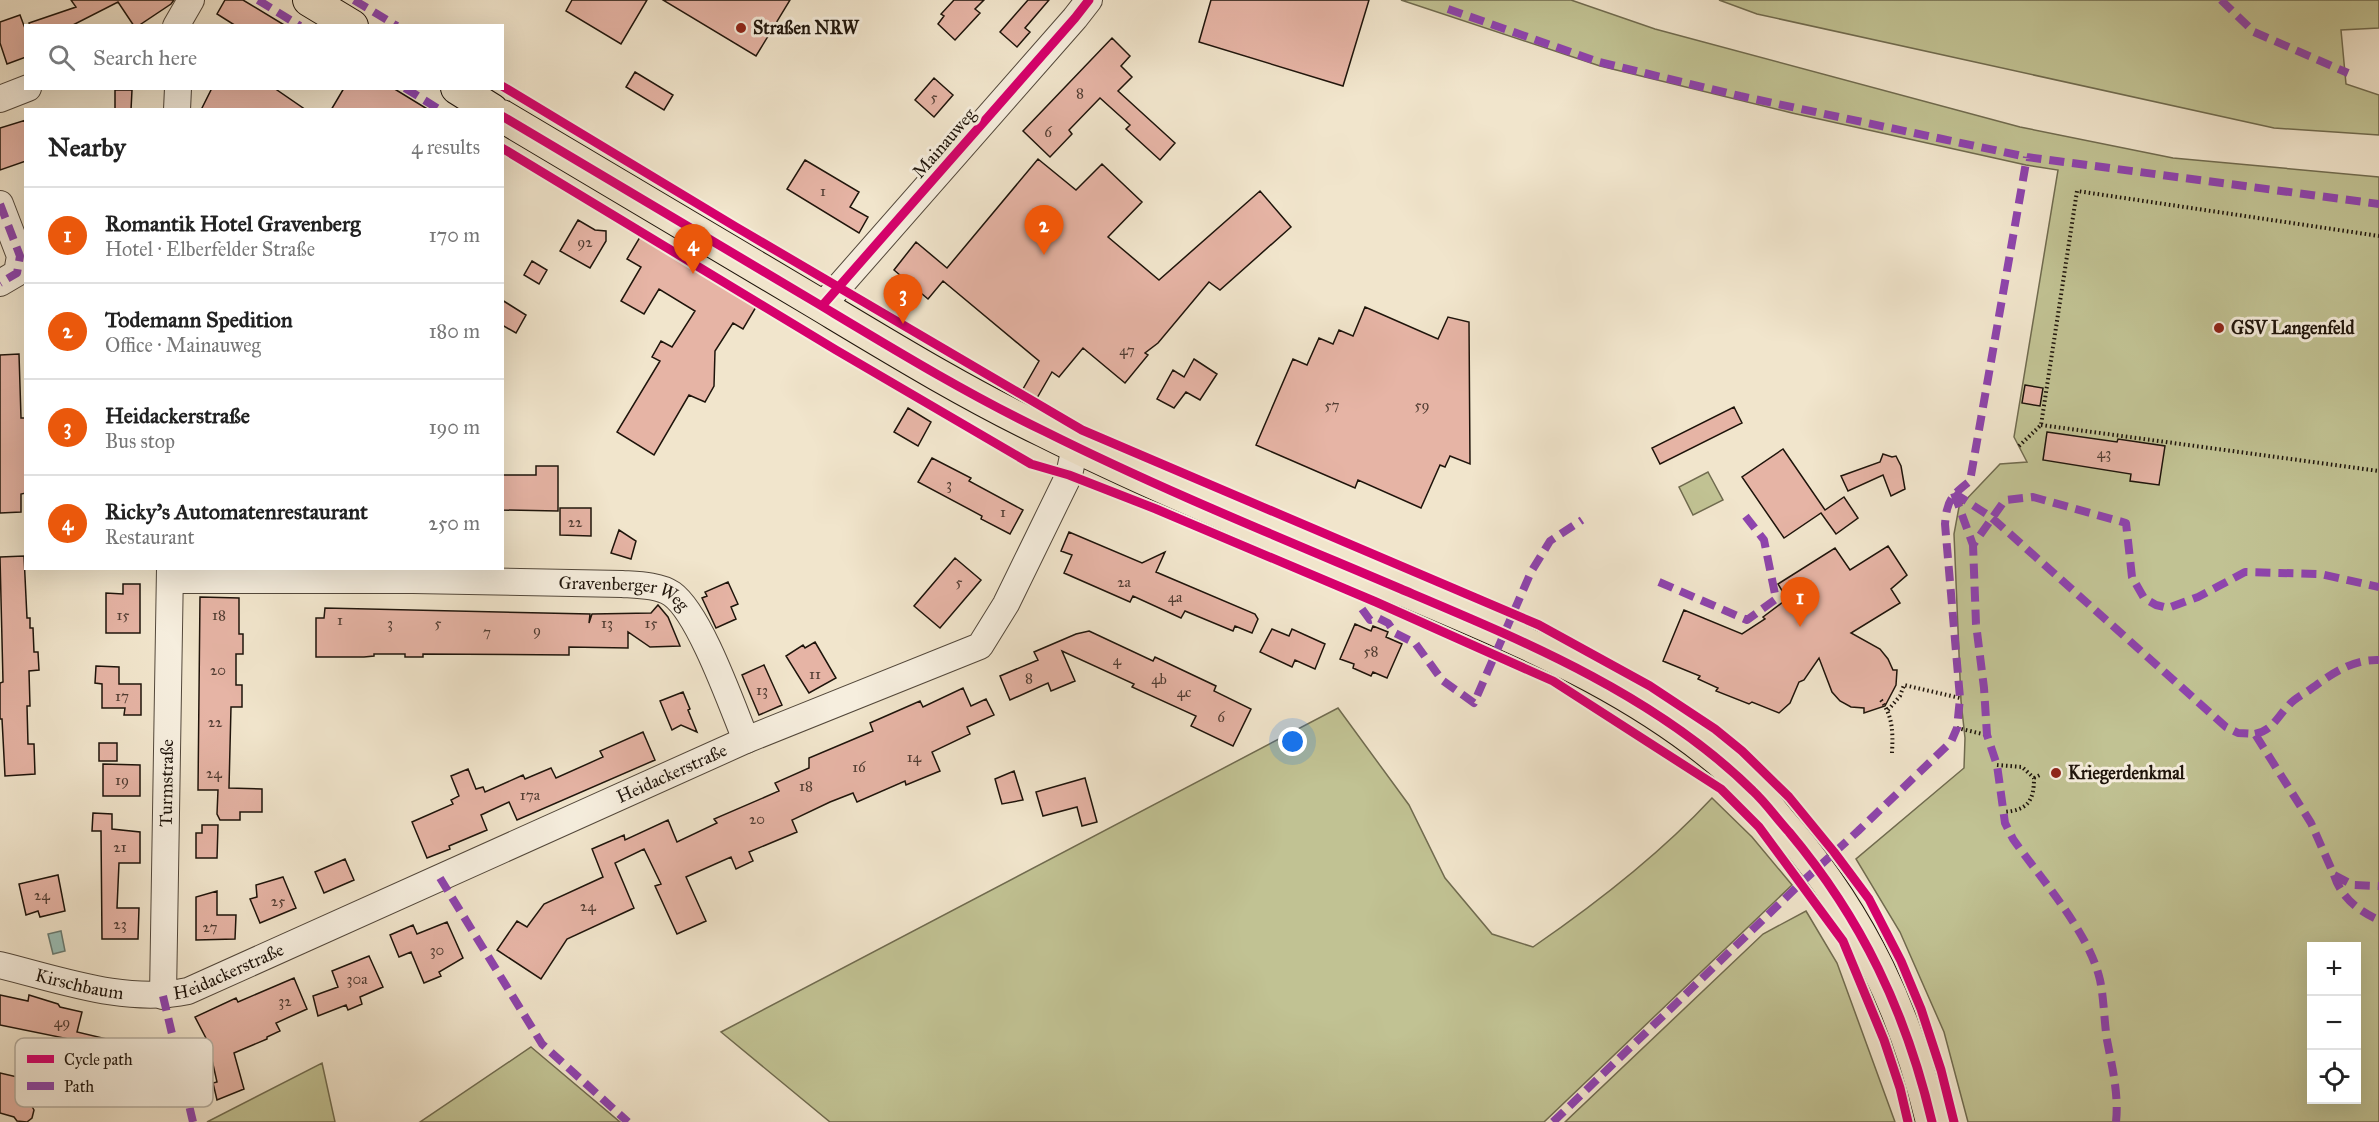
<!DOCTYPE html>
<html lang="en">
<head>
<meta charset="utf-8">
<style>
	:root { --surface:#fff; --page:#f2f2f2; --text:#222; --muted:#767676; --line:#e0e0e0; --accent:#ea580c }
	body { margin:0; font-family:"IM FELL Great Primer",serif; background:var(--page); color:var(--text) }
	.controls { position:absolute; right:18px; bottom:18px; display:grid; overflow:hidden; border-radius:0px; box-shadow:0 6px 24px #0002 }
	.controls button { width:54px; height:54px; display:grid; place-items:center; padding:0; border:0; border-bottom:2px solid var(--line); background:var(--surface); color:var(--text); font:30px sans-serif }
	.you { position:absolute; left:1293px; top:742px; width:21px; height:21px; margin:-15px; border:4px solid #fff; border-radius:50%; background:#1a73e8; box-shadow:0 0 0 9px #1a73e833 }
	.badge { display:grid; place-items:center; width:39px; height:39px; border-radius:50%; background:var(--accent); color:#fff; font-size:20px; font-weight:700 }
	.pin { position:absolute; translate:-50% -50px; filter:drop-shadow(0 2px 3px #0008) }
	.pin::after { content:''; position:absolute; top:32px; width:21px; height:18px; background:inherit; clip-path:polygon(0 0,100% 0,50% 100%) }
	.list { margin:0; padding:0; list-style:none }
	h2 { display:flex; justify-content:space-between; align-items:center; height:78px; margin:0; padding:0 24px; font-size:26px }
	h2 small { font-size:20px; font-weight:400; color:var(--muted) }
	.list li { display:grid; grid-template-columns:39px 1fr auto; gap:18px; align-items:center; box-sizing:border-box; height:96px; padding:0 24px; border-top:2px solid var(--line) }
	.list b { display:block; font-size:22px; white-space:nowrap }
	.list p { margin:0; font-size:20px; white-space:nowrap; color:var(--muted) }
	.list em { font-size:20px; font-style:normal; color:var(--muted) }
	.icon { flex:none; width:33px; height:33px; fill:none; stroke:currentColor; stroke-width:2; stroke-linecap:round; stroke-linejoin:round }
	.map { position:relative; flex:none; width:2379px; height:1122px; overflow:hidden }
	.search { position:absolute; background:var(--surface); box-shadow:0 6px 24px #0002; left:24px; top:24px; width:480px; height:66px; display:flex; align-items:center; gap:15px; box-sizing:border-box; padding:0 21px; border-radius:0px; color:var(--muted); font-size:22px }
	.panel { position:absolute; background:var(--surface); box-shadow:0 6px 24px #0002; left:24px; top:108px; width:480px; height:462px; border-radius:0px }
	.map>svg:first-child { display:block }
</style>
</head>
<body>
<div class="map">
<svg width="2379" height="1122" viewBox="0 0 2379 1122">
	<rect width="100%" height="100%" fill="#f1e5cc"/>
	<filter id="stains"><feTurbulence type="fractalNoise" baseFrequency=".00333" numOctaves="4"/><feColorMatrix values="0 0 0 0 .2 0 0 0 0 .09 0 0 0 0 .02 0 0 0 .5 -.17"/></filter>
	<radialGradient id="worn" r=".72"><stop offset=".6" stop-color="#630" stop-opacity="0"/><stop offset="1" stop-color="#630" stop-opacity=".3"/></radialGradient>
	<path fill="#c1c293" stroke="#706b4f" stroke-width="1.5" fill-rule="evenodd" d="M1401,0H1571L1655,29L2020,127L2173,158L2379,177V1122H1968L1944,1032L1900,932L1856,859L1964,768L1965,738L1961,701L1954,534L1959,507L2000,464L2027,462L2014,437L2058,170L2026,165L1792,113L1600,66ZM2312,946H2356V1100H2312Z
		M1719,0H2379V28L2341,30L2346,84L2379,95V135L2274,128L1757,14Z
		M1708,472L1723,500L1693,515L1679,487Z
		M1338,708L1409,805L1445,878L1492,934L1533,947C1597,903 1659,855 1712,798L1752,837L1792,885L1544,1122H830L721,1032Z
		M1806,911L1837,963L1895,1122H1565L1763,934Z
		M531,1047L620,1122H420Z
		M322,1063L335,1122H207Z"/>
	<path fill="#9bbfb6" stroke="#697b72" stroke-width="1.5" d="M61,931L65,951L53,954L48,934Z"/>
	<path fill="#e6b4a5" stroke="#1e140b" stroke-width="1.5" d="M71,0H174L171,4L138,26H134L118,2L71,26H30L29,23L76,7Z
		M225,0H243L286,26H236L217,14Z
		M572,0H647L621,44L566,11Z
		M663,0H790L756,56Z
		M954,0H984L975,9L980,13L955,40L938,24L944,16L941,14Z
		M1028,0H1049L1025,28L1030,32L1017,47L1000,32Z
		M1211,0H1369L1343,86L1199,42Z
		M20,15L26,31V57L7,64L0,43V22Z
		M1112,38L1130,56L1121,66L1132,77L1118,91L1175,143L1160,160L1126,129L1130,125L1100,98L1069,130L1072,134L1050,157L1023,131Z
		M635,72L673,95L664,110L626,87Z
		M934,78L953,95L934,117L915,100Z
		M212,88H274L306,110H201Z
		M344,88H393L429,110H331Z
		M115,90H132L131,110H115Z
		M26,120V161L0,170V128Z
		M1038,159L1076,190L1102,164L1142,202L1108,237L1159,280L1260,191L1291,227L1220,290L1209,282L1158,343L1145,353L1148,355L1125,383L1083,348L1059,377L1052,372L1037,398L1023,389L1039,361L943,281L928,299L894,270L916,242L947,268Z
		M805,160L859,192L850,207L868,217L859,233L787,189Z
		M578,220L595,230L606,231V241L590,268L560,251Z
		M640,237L756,307L743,329L733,323L715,351L714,386L705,402L689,395L654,455L617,432L660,361L652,357L661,341L672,347L695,311L659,289L644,314L621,301L641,267L627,259Z
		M532,261L547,270L539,284L524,275Z
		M502,300L526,315L516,333L502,325Z
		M1365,307L1438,339L1448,317L1469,322L1470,464L1450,456L1445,467L1440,465L1421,508L1358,480L1355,488L1256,445L1293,359L1307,365L1319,338L1333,344L1339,330L1353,336Z
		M19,354L21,418H26V493L21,494V512L0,513V355Z
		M1194,359L1217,374L1200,400L1186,392L1174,408L1157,399L1173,370L1184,377Z
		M2025,385L2043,388L2040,406L2022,403Z
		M1734,407L1742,423L1660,464L1652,448Z
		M908,408L931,422L918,446L894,432Z
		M2047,432L2117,442L2118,439L2165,446L2159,485L2130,481L2131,474L2043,460Z
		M1783,449L1825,510L1844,497L1858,518L1836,534L1821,513L1784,538L1742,477Z
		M1883,454L1892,457L1896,456L1901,466L1905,489L1891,496L1883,475L1848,491L1841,476L1880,462Z
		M932,458L971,478L969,481L1023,510L1010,534L981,519L982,516L918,482Z
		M536,466H558V511L502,510V475H536Z
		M560,508H591V536L560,535Z
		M619,530L636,541L631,559L611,553Z
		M1069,532L1142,563L1165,552L1156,572L1255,614L1258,619L1252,633L1235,626L1233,631L1185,611L1181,618L1133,596L1130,602L1064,573L1072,555L1061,551Z
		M1888,546L1907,575L1891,589L1900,603L1851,633L1880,649L1888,659L1893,670H1897L1896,685L1885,706L1864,713V708L1851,707L1840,701L1832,692L1819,658L1804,680L1799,682L1790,703L1779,713L1752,702L1749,704L1716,691L1718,688L1698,679L1700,676L1663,661L1684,610L1742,634L1765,619L1763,617L1787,599L1778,584L1835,548L1850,570Z
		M24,556L27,618H30V628H33L34,652H38L39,670L29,671L30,706H27L28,744H34L35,774L5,776L2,719H0V683L3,682L0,557Z
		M955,558L981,580L940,628L914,606Z
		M728,582L738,604L731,607L736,619L716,628L702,598L707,596L705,592Z
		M123,584H140V633H106V593L123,594Z
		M200,597L239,598V634H243V654H236V685H242V707H231L229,788L262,789V812H240V820H220L217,814L218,790H198Z
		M658,605L668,617L680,646L650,647L628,632V648L569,647V655L423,654V657H405V654H374V656L364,657H316V618H324L325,608L590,614L589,623L592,614L651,613Z
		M1355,624L1371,631L1373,626L1388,632L1386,637L1402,644L1387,678L1373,672L1371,676L1353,668L1354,664L1340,659Z
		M1272,629L1289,636L1292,629L1325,644L1315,669L1295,660L1292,667L1260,652Z
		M1089,631L1153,661L1155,657L1178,668L1216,686L1214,691L1251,709L1233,746L1191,726L1196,716L1132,687L1134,684L1062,651L1075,681L1051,691L1048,683L1010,700L1000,676L1038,660L1034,652L1076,634Z
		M815,642L836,678L809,693L786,656L803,645L805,648Z
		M764,665L782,705L759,715L742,675Z
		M96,666L119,667V684H141V715H124L125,708H102V684L95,683Z
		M963,688L971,706L986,699L994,715L967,727L970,734L932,752L940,771L906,785L905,781L857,802L853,793L830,802L792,820L797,832L749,852L753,861L736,869L731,857L686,877L706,921L677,934L655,886L661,884L644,849L615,863L634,908L567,939L541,979L497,950L517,921L527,927L544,904L603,877L592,849L624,835L625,840L668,820L677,842L717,823L714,819L779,791L775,783L809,768V758L873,731L870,723L920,701L923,707Z
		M683,692L690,709L688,710L697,732L681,725L672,730L660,701Z
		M643,732L655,760L517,820L509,802L481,815L487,830L449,846L450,849L427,858L412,822L453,804L451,800L459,796L451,776L468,769L476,789L483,787L485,792L523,775L525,779L551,768L556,778L603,757L600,751Z
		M99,743H117V761H99Z
		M103,764L140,765V796H103Z
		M1014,771L1023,800L1002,804L995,779Z
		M1085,778L1097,822L1082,826L1077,807L1043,816L1036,792Z
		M93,813L112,814V829L140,832V863H119L117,908H139L138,939H102L101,831H92Z
		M202,825H218L217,858H196V833H202Z
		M345,859L354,880L324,893L315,872Z
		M58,875L65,911L40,917L38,911L26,915L19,884Z
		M283,877L296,908L260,923L250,899L257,897L256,885Z
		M217,891V915H236L235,939L196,940V897Z
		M447,922L463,958L439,972L441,976L424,983L411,952L399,957L390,935L413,925L417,934Z
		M369,956L383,987L360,997L362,1004L348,1010L346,1005L318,1016L313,996L338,987L332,971Z
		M294,978L307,1009L276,1023L280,1031L267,1037V1039L234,1053L244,1089L217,1100L213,1083L217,1082L208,1042L195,1017L236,998L238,1002Z
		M0,995L28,1001L29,995L58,1004L60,1007L82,1012L77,1032L128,1044V1048L140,1051L134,1079L100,1071L103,1059L72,1051L74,1040L0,1025Z
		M0,1073L26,1079L23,1089L33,1091L30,1103L34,1110L32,1118L27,1122L17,1121L14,1117L0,1113Z"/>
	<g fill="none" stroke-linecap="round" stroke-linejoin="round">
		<defs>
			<g id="minor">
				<path d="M176,26L191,0"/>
				<path d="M0,99L28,88"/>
				<path d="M177,110L178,88"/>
				<path d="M0,204L20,256L17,273L0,283"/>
				<path d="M822,306L1075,18L1089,0"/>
				<path id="s1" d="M413,568V580L622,584C638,585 659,585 672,594C700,614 732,706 746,740"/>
				<path d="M170,580H413"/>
				<path id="s2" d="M0,965C61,980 126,1004 188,991L746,740L980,646L1006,604L1069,475L1075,447"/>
				<path id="s3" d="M163,996L170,568"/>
			</g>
			<path id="major" d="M309,0L352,26
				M457,88L492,110
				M502,116C606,178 710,240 815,302C890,347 965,393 1044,431C1160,489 1281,538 1401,589C1524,641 1656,695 1753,791C1766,803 1777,819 1789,832C1862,919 1906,1012 1932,1122"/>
		</defs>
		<use href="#minor" stroke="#53483b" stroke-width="28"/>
		<use href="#major" stroke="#1e140b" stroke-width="34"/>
		<path stroke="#1e140b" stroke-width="4" stroke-dasharray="1.5 3" stroke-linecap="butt" d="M2041,425L2379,471
			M2019,446L2041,425L2077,191L2379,236
			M1881,700C1893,717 1893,732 1892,753
			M1888,710L1900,696L1904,685L1960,698
			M1957,728L1987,735
			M1997,765L2022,767L2034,778C2034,802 2027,810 2004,812
			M2034,778L2042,774"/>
		<use href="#minor" stroke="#f6eede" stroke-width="26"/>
		<use href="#major" stroke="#f1e5cc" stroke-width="32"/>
		<path stroke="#8e44ad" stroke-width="8" stroke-dasharray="15 8" stroke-linecap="butt" d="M258,0L300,26
			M354,0L397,26
			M2221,0L2254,32L2348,73
			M1448,9L1599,62L1740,96L2027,157L2379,204
			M405,88L440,110
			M0,204L20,256L17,273L0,283
			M1954,493L1991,517L2226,727L2238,733L2255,734L2311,823L2334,875L2353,885L2379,886
			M1954,493L1973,545
			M1659,582L1747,620L1776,599L1764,540L1743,513
			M1362,609L1370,620L1378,618L1388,623L1395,633L1415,643L1442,680L1474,703L1531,572L1550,541L1582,520
			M2255,734C2273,730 2277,717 2289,705C2294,699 2302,695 2308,691C2330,675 2351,659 2379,660
			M2334,875C2341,897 2358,911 2379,920
			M440,878L542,1044L628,1122
			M163,996L193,1122
			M1553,1122L1802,882L1858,831L1951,742L1957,728L1960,698L1945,524C1947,500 1951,496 1970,481L2027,157
			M2116,1122C2119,1095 2112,1066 2107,1040C2104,1020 2104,999 2100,980C2089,932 2041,879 2013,839L2005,823L1997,765L1987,735L1984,688L1976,624L1973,545L2005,500L2033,497L2126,523L2132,577L2144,598L2156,605L2168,608L2198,597L2245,572L2320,574L2379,587"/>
		<defs>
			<path id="cycleway" d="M502,86L736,227L1082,430L1539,625L1650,686L1715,729L1742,751L1789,797L1834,852L1869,899L1901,961L1921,1009L1941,1070L1954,1122
				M502,116C606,178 710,240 815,302C890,347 965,393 1044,431C1160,489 1281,538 1401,589C1524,641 1656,695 1753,791C1766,803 1777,819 1789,832C1862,919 1906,1012 1932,1122
				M502,148L836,350L1031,464L1069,475L1156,509L1376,602L1553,681L1721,789L1759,827L1843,941L1884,1040L1900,1088L1908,1122
				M822,306L1075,18L1089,0"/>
		</defs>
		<use href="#cycleway" stroke="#f6eede" stroke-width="13"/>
		<use href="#cycleway" stroke="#d6006c" stroke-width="9"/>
	</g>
	<g fill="#8f2418" stroke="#f6eede" stroke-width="2">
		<circle cx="741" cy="28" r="6"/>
		<circle cx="2219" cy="328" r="6"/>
		<circle cx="2056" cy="773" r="6"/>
	</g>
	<g text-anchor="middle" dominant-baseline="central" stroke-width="6" stroke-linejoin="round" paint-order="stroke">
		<g font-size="15" fill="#503c32">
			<text x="1080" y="93">8</text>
			<text x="934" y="97">5</text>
			<text x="1048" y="132">6</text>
			<text x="823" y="191">1</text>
			<text x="585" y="242">92</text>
			<text x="1127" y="350">47</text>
			<text x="1332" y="405">57</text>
			<text x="1422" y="405">59</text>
			<text x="2104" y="453">43</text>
			<text x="949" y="484">3</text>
			<text x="1003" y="512">1</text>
			<text x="575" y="522">22</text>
			<text x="959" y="582">5</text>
			<text x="1124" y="582">2a</text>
			<text x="1175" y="597">4a</text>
			<text x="123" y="615">15</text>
			<text x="219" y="615">18</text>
			<text x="340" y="620">1</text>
			<text x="390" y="623">3</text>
			<text x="438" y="623">5</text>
			<text x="607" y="623">13</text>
			<text x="651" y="623">15</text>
			<text x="537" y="630">9</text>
			<text x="487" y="632">7</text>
			<text x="1371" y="651">58</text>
			<text x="1117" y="660">4</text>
			<text x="218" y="670">20</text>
			<text x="815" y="674">11</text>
			<text x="1029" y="678">8</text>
			<text x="1159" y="679">4b</text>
			<text x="762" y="690">13</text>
			<text x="1184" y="692">4c</text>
			<text x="122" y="696">17</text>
			<text x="1221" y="717">6</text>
			<text x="215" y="722">22</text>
			<text x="914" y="757">14</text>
			<text x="859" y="767">16</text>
			<text x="214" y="773">24</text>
			<text x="122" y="780">19</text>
			<text x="806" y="786">18</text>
			<text x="530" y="795">17a</text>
			<text x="757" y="819">20</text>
			<text x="120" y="847">21</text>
			<text x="42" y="895">24</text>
			<text x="278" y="901">25</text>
			<text x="588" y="906">24</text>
			<text x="120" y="924">23</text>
			<text x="210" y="927">27</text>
			<text x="437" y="950">30</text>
			<text x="357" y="979">30a</text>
			<text x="285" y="1001">32</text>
			<text x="62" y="1022">49</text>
		</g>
		<g font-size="18" font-weight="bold" fill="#1e140b" stroke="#f6eede" text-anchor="start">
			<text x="753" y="28">Straßen NRW</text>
			<text x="2231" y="328">GSV Langenfeld</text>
			<text x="2068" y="773">Kriegerdenkmal</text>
		</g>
		<g font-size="18" fill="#1e140b" stroke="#f6eede">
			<text transform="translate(944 143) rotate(-49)">Mainauweg</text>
			<text stroke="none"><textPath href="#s1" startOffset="225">Gravenberger Weg</textPath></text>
			<text stroke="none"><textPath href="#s2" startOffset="722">Heidackerstraße</textPath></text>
			<text stroke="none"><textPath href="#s3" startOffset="213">Turmstraße</textPath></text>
			<text stroke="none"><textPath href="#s2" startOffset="236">Heidackerstraße</textPath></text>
			<text stroke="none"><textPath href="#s2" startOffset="82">Kirschbaum</textPath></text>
		</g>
	</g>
	<rect x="15" y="1038" width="198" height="69" rx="9" fill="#f6eede" stroke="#b5ad9f" stroke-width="1.5"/>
	<rect x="27" y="1055" width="27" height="8" fill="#d6006c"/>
	<rect x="27" y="1082" width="27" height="8" fill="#8e44ad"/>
	<g font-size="16" fill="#1e140b">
		<text x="64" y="1065">Cycle path</text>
		<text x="64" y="1092">Path</text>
	</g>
	<rect width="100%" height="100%" filter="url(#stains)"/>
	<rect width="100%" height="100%" fill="url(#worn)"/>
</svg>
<div class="controls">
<button>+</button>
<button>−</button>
<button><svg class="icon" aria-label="locate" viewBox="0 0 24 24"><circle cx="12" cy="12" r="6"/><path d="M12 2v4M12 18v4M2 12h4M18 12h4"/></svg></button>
</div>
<div class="you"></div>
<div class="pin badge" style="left:1800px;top:627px">1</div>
<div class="pin badge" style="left:1044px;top:255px">2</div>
<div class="pin badge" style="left:903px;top:324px">3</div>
<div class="pin badge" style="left:693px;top:274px">4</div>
<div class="search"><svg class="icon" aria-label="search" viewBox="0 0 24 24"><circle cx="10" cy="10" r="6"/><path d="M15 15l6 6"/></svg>Search here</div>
<section class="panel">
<h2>Nearby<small>4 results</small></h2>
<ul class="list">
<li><span class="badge">1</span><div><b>Romantik Hotel Gravenberg</b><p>Hotel · Elberfelder Straße</p></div><em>170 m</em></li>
<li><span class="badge">2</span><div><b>Todemann Spedition</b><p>Office · Mainauweg</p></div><em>180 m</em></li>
<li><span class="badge">3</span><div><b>Heidackerstraße</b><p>Bus stop</p></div><em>190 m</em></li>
<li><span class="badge">4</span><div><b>Ricky's Automatenrestaurant</b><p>Restaurant</p></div><em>250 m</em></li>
</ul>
</section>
</div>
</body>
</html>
